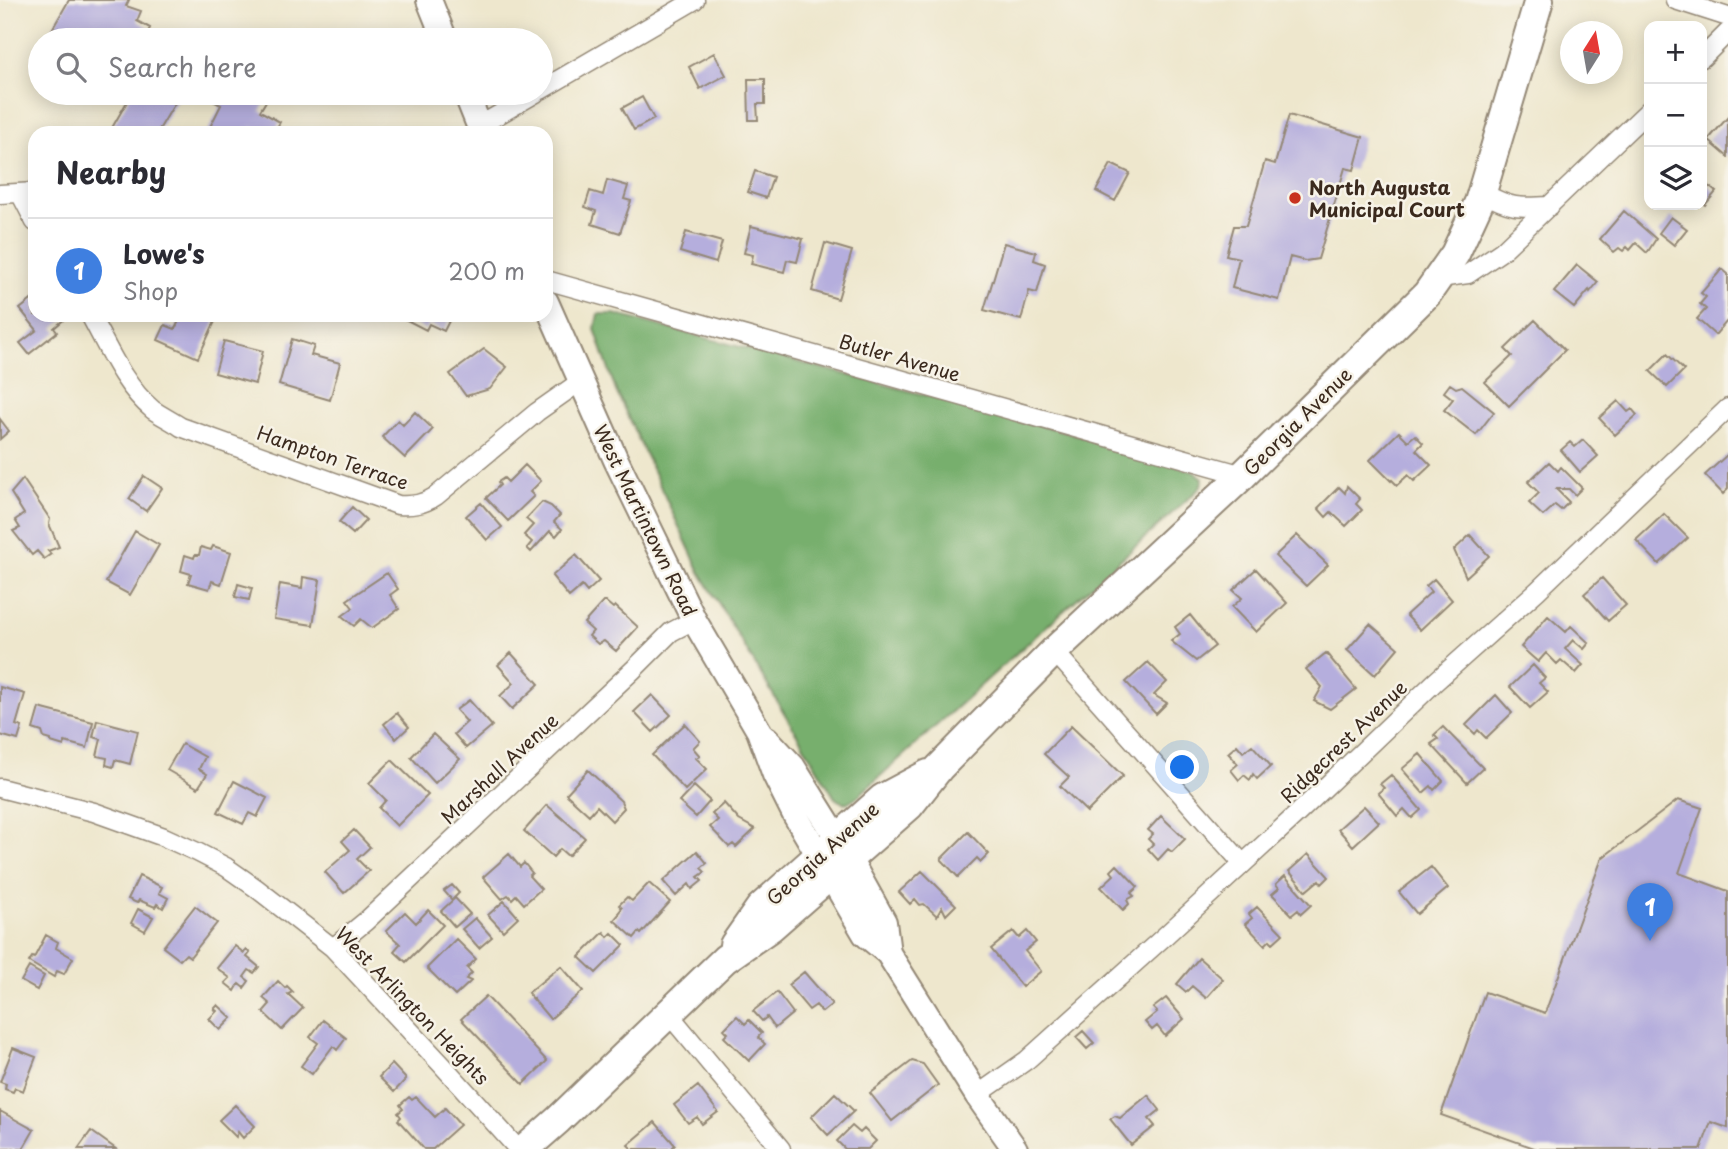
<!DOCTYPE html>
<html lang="en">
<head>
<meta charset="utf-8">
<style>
	:root { --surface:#fff; --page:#f2f2f3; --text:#2b2b33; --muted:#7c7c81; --line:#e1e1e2; --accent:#c8321e }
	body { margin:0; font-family:"Playpen Sans",sans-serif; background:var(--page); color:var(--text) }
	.controls { position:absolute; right:21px; top:21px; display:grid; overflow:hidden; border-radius:14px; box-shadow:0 4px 18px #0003 }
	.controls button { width:63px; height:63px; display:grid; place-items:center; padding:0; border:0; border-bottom:2px solid var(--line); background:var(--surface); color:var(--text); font:35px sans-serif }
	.compass { position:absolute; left:1560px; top:21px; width:63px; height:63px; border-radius:50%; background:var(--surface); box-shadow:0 4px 18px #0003; rotate:11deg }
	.you { position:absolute; left:1183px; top:768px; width:24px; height:24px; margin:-18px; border:5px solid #fff; border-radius:50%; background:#1a73e8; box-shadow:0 0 0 10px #1a73e833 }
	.badge { display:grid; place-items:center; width:46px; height:46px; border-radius:50%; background:var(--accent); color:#fff; font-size:23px; font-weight:700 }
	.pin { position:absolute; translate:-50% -58px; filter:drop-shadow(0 2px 4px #0008) }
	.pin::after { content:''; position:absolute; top:37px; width:24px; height:21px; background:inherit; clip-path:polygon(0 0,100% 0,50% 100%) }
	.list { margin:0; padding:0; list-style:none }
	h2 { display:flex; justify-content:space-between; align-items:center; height:91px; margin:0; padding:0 28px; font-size:30px }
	h2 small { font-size:23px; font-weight:400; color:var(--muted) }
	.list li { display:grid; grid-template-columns:46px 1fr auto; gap:21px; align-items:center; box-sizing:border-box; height:105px; padding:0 28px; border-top:2px solid var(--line) }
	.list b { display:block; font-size:26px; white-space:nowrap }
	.list p { margin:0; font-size:23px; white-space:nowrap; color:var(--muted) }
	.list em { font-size:23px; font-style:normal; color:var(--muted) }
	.icon { flex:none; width:38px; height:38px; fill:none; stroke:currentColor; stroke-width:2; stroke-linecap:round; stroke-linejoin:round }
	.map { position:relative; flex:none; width:1728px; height:1149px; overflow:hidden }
	.search { position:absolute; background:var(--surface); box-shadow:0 4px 18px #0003; left:28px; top:28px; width:525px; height:77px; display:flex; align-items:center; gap:18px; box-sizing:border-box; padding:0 24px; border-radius:38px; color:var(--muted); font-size:26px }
	.panel { position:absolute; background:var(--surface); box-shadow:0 4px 18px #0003; left:28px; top:126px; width:525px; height:196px; border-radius:21px }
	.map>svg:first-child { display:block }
</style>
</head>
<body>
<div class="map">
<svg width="1728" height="1149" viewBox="0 0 1728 1149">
	<rect width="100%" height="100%" fill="#f7f3e8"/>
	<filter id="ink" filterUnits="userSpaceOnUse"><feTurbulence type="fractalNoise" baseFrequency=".0143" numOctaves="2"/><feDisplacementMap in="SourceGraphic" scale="14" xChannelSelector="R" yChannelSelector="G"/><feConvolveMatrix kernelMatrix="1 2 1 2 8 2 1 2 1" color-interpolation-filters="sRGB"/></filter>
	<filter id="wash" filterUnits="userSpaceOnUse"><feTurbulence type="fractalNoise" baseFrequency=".00686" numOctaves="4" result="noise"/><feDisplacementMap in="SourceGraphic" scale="28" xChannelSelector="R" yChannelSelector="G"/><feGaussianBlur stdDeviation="1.57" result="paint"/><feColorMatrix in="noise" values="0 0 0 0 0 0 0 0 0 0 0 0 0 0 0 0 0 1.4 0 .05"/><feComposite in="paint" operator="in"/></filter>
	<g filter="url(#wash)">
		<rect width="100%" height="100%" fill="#eee7cd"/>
		<path fill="#77af6d" stroke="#596c46" stroke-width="2" d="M598,314H614L1094,439L1195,472L1203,478L1200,488L856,798C848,804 843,804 835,798L700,572L616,391L595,329Z"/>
		<g id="blocks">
			<path fill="#b5aedd" d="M69,0H129L126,6L141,11L137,21L150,28L146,37L152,40H46Z
				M714,53L726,75L700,89L689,67Z
				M748,79H765V104H757L758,120H749Z
				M132,93H181L157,133H109Z
				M198,93H213L225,99L228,93H271L260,111L280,122L274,133H262L252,127L248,133H207L221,105Z
				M642,97L654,119L634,130L622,108Z
				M1289,115L1363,137L1354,170L1345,168L1318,259L1305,261L1290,257L1279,300L1232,288L1239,258L1226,255L1234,226H1246L1265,161L1275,164Z
				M1728,117V157L1708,140Z
				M1111,164L1130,173L1115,201L1096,191Z
				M755,171L773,177L766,198L748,192Z
				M607,180L628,186L624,199L631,201L620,233L592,224L596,211L585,207L590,191L603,195Z
				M1702,181L1716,192L1705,205L1702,203Z
				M1624,211L1656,239L1647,253L1636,243L1630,250L1627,247L1623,251L1619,248L1614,252L1600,239Z
				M1671,217L1687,229L1674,245L1659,233Z
				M751,226L803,239L797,262L787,260L784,272L751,264L753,255L744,253Z
				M686,232L722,242L716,263L680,252Z
				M825,243L852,251L838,299L812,291Z
				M1004,243L1036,252L1034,260L1045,264L1037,293L1029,291L1021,320L984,310Z
				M1577,265L1598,282L1590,292L1589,290L1574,308L1554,292Z
				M1722,269L1728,274V320L1715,335L1697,319L1706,309L1700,304L1706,297L1701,293Z
				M35,297V315H63L66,318L54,328L57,332L29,354L20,343L37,330L20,309Z
				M177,315H218L198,358L158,340L165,325L175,329L181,317Z
				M397,315H452L444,331L429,324L426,330Z
				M1535,320L1565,350L1509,406L1485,382L1512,356L1505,349Z
				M292,339L314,346L311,355L340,363L330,400L279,385Z
				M224,341L263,351L255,384L215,373Z
				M484,349L507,367L490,389L466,396L450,374Z
				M1667,354L1684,370L1667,387L1650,371Z
				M1450,384L1456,388L1462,386L1494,412L1476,435L1444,410L1453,399L1444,392Z
				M1618,401L1628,412L1632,409L1637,415L1615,435L1599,418Z
				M415,412L433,429L405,458L382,437L398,420L403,425Z
				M0,419L9,431L0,439Z
				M1399,432L1408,441L1415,435L1423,443L1416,450L1431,465L1414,481L1408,475L1397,485L1392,480L1391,481L1370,460Z
				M1583,440L1598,456L1580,472L1561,450L1570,442L1575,447Z
				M1728,454V489L1723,494L1705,475Z
				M1549,462L1558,471L1561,467L1582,488L1575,495L1569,489H1556L1569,502L1561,510L1555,505L1543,516L1529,503L1539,493L1528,482Z
				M525,465L541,481L530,492L534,496L508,521L486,498L500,485L498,482L504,478L508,482Z
				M144,476L162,488L146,511L129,499Z
				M23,479L50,519L49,524L59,547L48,551L51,554L44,559L37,551L32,555L13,531L20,528L15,520L24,514L11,493Z
				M1347,486L1360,499L1356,504L1362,510L1346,526L1331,512L1326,517L1318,508L1339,487L1345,493Z
				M542,502L551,506L560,515L554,522L562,529L556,536L550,531L531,552L527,548L532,542L524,535L533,525L526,519Z
				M481,503L502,527L487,540L466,516Z
				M352,507L366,520L353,534L339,522Z
				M1664,514L1688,538L1659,564L1636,540Z
				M135,531L159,545L130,595L106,582Z
				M1297,535L1328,565L1306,586L1275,556Z
				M1470,535L1489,556L1466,577L1454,550Z
				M213,546L231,552L221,584L212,581L209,589L188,583L191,574L181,571L185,555L194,558L195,555H199L201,547L211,550Z
				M576,555L599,581L587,592L582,586L569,597L552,576Z
				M1256,569L1287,603L1256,632L1232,607L1242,598L1233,590Z
				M387,573L398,589L390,595L399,609L372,628L361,619L354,626L342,616L353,608L347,600Z
				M303,577L320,580L313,625L274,619L280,584L302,588Z
				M1602,578L1626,605L1608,621L1584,594Z
				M1434,579L1452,600L1420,630L1406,615L1431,592L1426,586Z
				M238,584L252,588L249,600L235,597Z
				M603,602H606L613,608L615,606L638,627L616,651L604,641L598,644L589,636L593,631L584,623Z
				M1190,615L1215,646L1196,661L1171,641L1180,634L1175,627Z
				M1548,616L1566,632L1571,626L1589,643L1584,649L1573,640L1565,649L1583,665L1576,673L1561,660L1557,664L1546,653L1538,662L1521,647Z
				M1370,624L1398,648L1375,675L1347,650Z
				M511,653L539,684L512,709L500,696L514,683L498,665Z
				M1326,653L1356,689L1330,709L1314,701L1322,687L1306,669Z
				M1148,662L1167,682L1154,695L1167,703L1156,714L1126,682Z
				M1533,665L1545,678L1539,683L1548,692L1530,708L1510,687Z
				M0,687L25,694L16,725L22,727L18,740L0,735Z
				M652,695L671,715L653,732L634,712Z
				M1496,695L1512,713L1486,738L1478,730L1475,734L1466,725Z
				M469,700L492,726L466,748L454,734L467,722L456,710Z
				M39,708L93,722L87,748L65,742L64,746L51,742V740L44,738L42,732L33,729Z
				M397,713L409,727L396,739L384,724Z
				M97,720L138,731L130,764L115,760L113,767L106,765L107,758L97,756L101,739L93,737Z
				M685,724L700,741L693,748L700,756L696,758L707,769L685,790L652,755Z
				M1071,726L1123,776L1087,812L1060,786L1069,777L1044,754Z
				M1443,727L1483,768L1467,783L1431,744L1438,739L1434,735Z
				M433,734L460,759L435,783L411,757Z
				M182,744L205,757L199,769L207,774L198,788L167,770Z
				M1237,745L1243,752L1252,745L1271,766L1257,779L1253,774L1250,780L1244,775L1239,780L1231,770L1238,764L1228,753Z
				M1420,754L1443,781L1434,790L1431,786L1423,793L1402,769Z
				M392,760L428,795L397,826L379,808L386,800L369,783Z
				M588,770L621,801L624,808L612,821L597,806L589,815L566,794Z
				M1391,775L1421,810L1412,818L1404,809L1397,816L1378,793L1384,788L1380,784Z
				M234,781L267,798L257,817L249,813L243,824L218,812Z
				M694,786L710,801L696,817L679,802Z
				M1678,800L1702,808L1679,873L1728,891V1128L1711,1122L1701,1149H1537L1441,1115L1485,992L1545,1013L1602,858Z
				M724,803L739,820L755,829L736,847L733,844L729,847L710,827L718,820L712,814Z
				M547,805L585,838L568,856L560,849L553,857L524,831Z
				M1364,806L1379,822L1353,846L1338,829Z
				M1161,816L1185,839L1172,852L1168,849L1158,860L1148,849L1153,844L1148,839L1153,834L1148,830Z
				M354,830L370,847L357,859L369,871L344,893L325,872L350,850L342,841Z
				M968,832L989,854L981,862L977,858L958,877L941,859Z
				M697,851L707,863L701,868L705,872L698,877L702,881L692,889L689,884L676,896L663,881Z
				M509,854L520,867L524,863L532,873L529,876L541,889L524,904L516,895L512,899L508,895L502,899L483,877Z
				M1308,854L1329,877L1322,884L1319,880L1306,891L1289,871Z
				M1117,865L1138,887L1131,893L1134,896L1127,900L1129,904L1123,910L1101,887L1114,875L1111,871Z
				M1431,867L1448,888L1417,914L1399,892Z
				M922,871L956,905L946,915L942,907L937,916L924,904L920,905L915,899L910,904L899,892Z
				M139,876L162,887L159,893L168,898L163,908L157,904L155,907L139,900L137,903L128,899Z
				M1285,876L1311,905L1301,914L1298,910L1292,915L1272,894L1279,888L1276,884Z
				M649,883L670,902L641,934L639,932L634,938L614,920L620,913L619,912L622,908L619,905L627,897L632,901Z
				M452,885L459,893L452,900L444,891Z
				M455,898L470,914L455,927L441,911Z
				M504,901L518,917L503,931L488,915Z
				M195,906L217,923L190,957L186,954L180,960L163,947Z
				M1257,907L1283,934L1273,943L1270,940L1265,945L1245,924L1252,918L1249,914Z
				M138,909L153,917L145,931L131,923Z
				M428,910L443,925L406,962L394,951L400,944L386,931L405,912L416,923Z
				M475,918L492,937L479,948L462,929Z
				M1013,931L1019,938L1027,931L1036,942L1025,951L1041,971L1022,987L991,949Z
				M604,932L608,937L612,933L624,945L596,973L579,957Z
				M46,935L58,942L56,948L73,958L64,974L57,971L54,977L29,962L32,957L34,958Z
				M456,939L476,959L467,968L472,973L466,979L471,981L455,996L427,968Z
				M235,946L244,953L246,950L250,953L247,957L259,967L254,973L249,970L244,977L249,981L244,988L239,984L235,991L225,983L230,978L217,968Z
				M1199,958L1223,979L1206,998L1192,986L1186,992L1177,984Z
				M561,966L583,991L550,1019L528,993Z
				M29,967L44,976L37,990L21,981Z
				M804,972L832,1004L822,1012L816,1005L809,1010L788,985Z
				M278,981L285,988L287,986L293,992L288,994L303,1008L282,1030L263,1012L270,1004L263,998Z
				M777,992L793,1013L775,1028L767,1017L762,1021L753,1011Z
				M486,996L547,1061L523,1084L461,1019Z
				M1166,998L1184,1019L1165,1036L1157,1026L1152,1030L1145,1022L1157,1012L1153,1008Z
				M218,1005L232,1018L220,1030L209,1019L217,1011L214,1009Z
				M737,1016L745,1024L749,1020L762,1033L758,1037L765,1044L749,1061L724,1037L728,1033L724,1029Z
				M323,1020L346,1038L337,1050L333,1046L312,1074L301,1066L318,1043L310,1037Z
				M1083,1031L1094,1043L1087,1049L1076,1037Z
				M13,1048L36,1057L23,1091L15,1088L13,1092L5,1089L6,1084L0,1082Z
				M912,1061L923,1064L938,1085L892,1121L870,1093Z
				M392,1064L406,1079L394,1092L379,1077Z
				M698,1086L718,1112L702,1124L697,1117L688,1123L674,1105Z
				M835,1093L854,1111L828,1135L811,1117Z
				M1148,1095L1160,1110L1149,1119L1155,1126L1131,1145L1110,1119L1115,1116L1120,1118Z
				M409,1097L412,1100L416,1097L435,1117L445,1108L460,1125L433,1149H424L398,1120L401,1117L398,1113L403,1109L400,1105Z
				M235,1105L255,1126L243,1138L238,1132L236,1137L219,1120Z
				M0,1111L34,1130L23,1149H0Z
				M655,1122L675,1145L671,1149H632L628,1145Z
				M852,1126L860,1133L864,1129L876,1141L868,1149H845L837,1141Z
				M91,1131L116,1149H78Z"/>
		</g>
	</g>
	<g filter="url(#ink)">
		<use href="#blocks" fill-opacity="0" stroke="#948876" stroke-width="2"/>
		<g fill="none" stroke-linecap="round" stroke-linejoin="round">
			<defs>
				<path id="minor" d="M1675,0L1728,17
					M1702,58L1728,32
					M541,90L695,0
					M479,126L536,93
					M20,193L35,222
					M1483,193C1511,208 1517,208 1550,206
					M0,194L35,192
					M1439,278L1468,274L1502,251L1649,110
					M546,280L1243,475
					M90,315C108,348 124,386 153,410C162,416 172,421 181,427L398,505C413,506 424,504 436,496L537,412L581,381
					M1054,651L1243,864
					M0,788L94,812L164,837L197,852L226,867L256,888L333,948L443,1066L518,1149
					M333,948L366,921L633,670L671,632L694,620
					M668,1013L781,1149
					M977,1095L1027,1060L1166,935L1295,816L1435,682L1537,591L1728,408"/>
				<path id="secondary" d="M429,0L445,40
					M466,93L482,133
					M546,302L616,460L694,620L759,731L775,775L795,815L865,934L888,953L977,1095L1015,1149
					M767,739L793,767L838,839L884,922L888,953"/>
				<path id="primary" d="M734,945L760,908L883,798L928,774
					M525,1149L558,1120L725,959L771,927L909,806L939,768L1054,651L1243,475L1427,294L1455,254L1479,202L1539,0"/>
			</defs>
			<use href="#minor" stroke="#948876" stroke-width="21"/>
			<use href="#secondary" stroke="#948876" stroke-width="28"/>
			<use href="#primary" stroke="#948876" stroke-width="32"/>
			<use href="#minor" stroke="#fff" stroke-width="18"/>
			<use href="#secondary" stroke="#fff" stroke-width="24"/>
			<use href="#primary" stroke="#fff" stroke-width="28"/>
		</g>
	</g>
	<circle fill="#c8321e" stroke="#f7f3e8" stroke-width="2.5" cx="1295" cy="198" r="7"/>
	<g text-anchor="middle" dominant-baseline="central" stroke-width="5" stroke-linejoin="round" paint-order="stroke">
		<g font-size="19" font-weight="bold" fill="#3b2a1e" stroke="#f7f3e8" text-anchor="start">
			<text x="1309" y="187">North Augusta<tspan x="1309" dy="22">Municipal Court</tspan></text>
		</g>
		<g font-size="19" fill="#3b2a1e" stroke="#f7f3e8">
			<text transform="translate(900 357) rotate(16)">Butler Avenue</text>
			<text transform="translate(1297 421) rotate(-45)">Georgia Avenue</text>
			<text transform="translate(333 457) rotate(19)">Hampton Terrace</text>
			<text transform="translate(646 520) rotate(64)">West Martintown Road</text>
			<text transform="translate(1343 741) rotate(-44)">Ridgecrest Avenue</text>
			<text transform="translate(499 768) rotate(-43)">Marshall Avenue</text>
			<text transform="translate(822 853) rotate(-42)">Georgia Avenue</text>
			<text transform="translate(413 1005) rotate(46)">West Arlington Heights</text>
		</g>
	</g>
</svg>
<div class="controls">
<button>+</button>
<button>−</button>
<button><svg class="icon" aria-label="layers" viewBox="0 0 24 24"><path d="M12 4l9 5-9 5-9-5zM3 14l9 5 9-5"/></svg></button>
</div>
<svg class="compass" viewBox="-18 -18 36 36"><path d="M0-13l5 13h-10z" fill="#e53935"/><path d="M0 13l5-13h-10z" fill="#7c7c81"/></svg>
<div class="you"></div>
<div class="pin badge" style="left:1650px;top:941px;background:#3f7fe0">1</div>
<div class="search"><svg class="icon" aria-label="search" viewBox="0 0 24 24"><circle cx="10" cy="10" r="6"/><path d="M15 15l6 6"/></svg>Search here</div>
<section class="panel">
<h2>Nearby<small></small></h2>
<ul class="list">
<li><span class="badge" style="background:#3f7fe0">1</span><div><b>Lowe's</b><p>Shop</p></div><em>200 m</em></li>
</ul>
</section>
</div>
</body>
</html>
